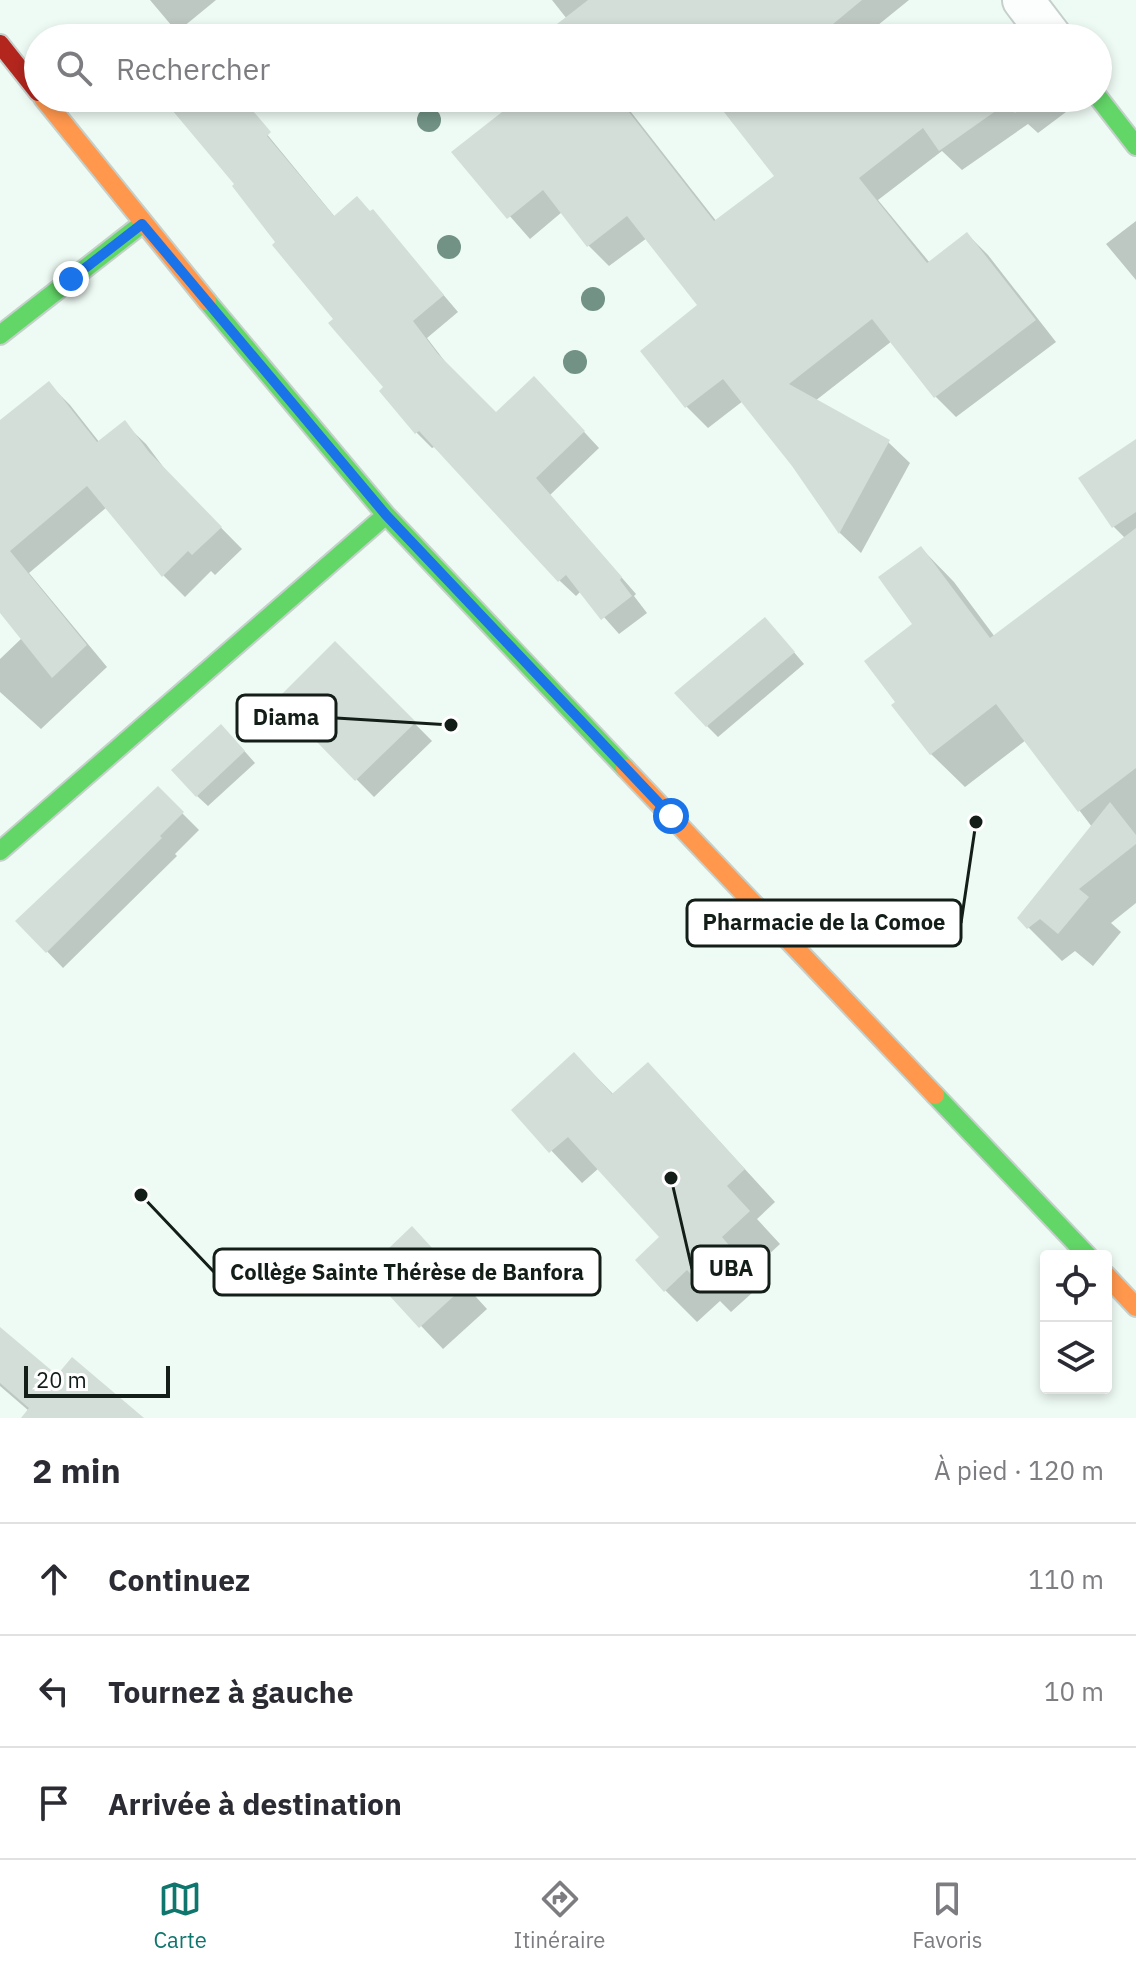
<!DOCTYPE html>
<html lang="fr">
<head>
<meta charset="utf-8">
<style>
	:root { --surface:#fff; --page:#f7f7f7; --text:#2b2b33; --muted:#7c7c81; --line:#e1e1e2; --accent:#0f766e }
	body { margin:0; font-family:"IBM Plex Sans",sans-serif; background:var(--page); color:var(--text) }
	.controls { position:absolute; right:24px; bottom:24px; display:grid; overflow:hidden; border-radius:8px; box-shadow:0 4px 12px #0003 }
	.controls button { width:72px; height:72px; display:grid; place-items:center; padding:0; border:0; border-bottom:2px solid var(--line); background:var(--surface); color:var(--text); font:40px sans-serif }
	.scale { position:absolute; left:24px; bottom:20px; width:146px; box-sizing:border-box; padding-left:8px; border:4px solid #141e19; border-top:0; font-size:22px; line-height:28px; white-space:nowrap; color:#141e19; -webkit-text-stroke:6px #fff; paint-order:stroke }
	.stop { position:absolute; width:24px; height:24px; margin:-18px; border:6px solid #1a73e8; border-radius:50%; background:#fff }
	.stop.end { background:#1a73e8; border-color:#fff; box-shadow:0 2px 8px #0008 }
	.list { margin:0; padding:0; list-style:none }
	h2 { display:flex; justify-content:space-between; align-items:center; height:104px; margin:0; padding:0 32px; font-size:34px }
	h2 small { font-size:26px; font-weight:400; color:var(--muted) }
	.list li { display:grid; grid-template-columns:52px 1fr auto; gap:24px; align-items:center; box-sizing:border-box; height:112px; padding:0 32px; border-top:2px solid var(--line) }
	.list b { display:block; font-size:30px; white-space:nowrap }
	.list em { font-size:26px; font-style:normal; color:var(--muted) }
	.icon { flex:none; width:44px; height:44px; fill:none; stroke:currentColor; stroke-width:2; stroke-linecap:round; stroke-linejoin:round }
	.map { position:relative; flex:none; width:1136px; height:1418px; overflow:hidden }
	.search { position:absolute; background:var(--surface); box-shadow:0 4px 12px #0003; left:24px; right:24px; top:24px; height:88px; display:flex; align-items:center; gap:20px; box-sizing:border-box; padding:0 28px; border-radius:44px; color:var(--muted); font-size:30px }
	.sheet { height:440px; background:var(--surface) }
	nav { display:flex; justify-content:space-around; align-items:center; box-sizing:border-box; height:112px; border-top:2px solid var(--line); background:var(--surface); font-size:22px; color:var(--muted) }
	nav a { display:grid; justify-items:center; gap:4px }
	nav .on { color:var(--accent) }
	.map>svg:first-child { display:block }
</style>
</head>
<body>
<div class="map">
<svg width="1136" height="1418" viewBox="0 0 1136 1418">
	<rect width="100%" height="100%" fill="#eefaf4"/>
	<path fill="#0003" d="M150,0H216L177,32Z
		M552,0H909L862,38H582Z
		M165,98H217L261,127L335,217L373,212L458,312L427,338L453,372L496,414L549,394L599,448L550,495L636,594L634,596L647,613L619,634L581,591L576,596L560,581L436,446L432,448L417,433L382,391L386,388L237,185Z
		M524,98H620L717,222L777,176L715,98H1055L1066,112L1038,133L1028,124L962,170L942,151L878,200L930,263L967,234L988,255L1056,342L956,417L935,396L892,341L815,401L888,442L910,463L861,553L840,533L793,465L743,401L708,428L687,407L643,351L700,306L647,238L609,266L588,245L562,212L530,239L454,153Z
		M1136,221V280L1106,244Z
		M49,384L70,405L100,443L124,423L146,444L170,476L242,549L215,575L211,571L185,597L164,576L107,507L29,573L107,667L41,729L0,692V659L22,638L0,610V422Z
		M1136,445V549L1114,527L1081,479Z
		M921,548L954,582L995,637L1136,556V903L1111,923L1121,932L1093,966L1075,951L1062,961L1019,918L1092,827L1026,740L965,787L931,754L897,703L915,625Z
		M776,631L804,664L718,737L707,726Z
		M335,643L432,741L374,797L278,700Z
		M232,737L255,763L208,806L197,796Z
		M158,789L199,830L175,854L177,856L63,968L18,921Z
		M574,1054L614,1095L679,1097L775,1202L757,1219L780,1244L752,1270L763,1283L731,1312L720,1301L697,1322L665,1290L662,1237L599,1168L582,1183L513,1110Z
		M434,1251L487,1309L443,1349L368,1270Z
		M0,1330L57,1378L141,1418H24L29,1411L0,1386Z"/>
	<path fill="#d3ded8" d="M588,0H862L821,34L824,38H539Z
		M162,98H242L271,132L267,136L334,216L357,196L370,211L373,209L444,295L413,321L438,354L496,412L534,376L585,431L536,478L622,577L620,580L632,596L601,620L566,575L558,582L419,431L415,434L379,391L383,387L328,323L333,319L272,245L275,242L232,186L234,184Z
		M520,98H618L714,221L774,176L713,98H1036L1015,113L1007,103L939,151L923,128L859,178L927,263L967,232L1036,320L934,398L872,319L789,384L890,440L839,534L792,466L723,379L685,408L640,351L697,305L627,216L587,247L543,190L507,219L451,152Z
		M49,381L97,442L125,420L149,452L222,527L192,555L188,551L162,577L87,486L10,551L87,645L52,678L0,613V420Z
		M1136,439V512L1112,528L1078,478Z
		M1136,528V768L1078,812L996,704L930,755L891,705L895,702L864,661L912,624L878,577L921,546L990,638Z
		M765,617L795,652L706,727L674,693Z
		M335,641L416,722L355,781L276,700Z
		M221,724L245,751L196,797L171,770Z
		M158,786L184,812L160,836L162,838L46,953L15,921Z
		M1110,802L1136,835V844L1079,889L1089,897L1058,934L1040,919L1027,929L1017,918Z
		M574,1052L612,1094L648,1062L745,1169L727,1186L750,1211L722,1237L733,1250L698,1282L687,1270L664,1292L635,1260L659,1237L568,1137L549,1153L511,1110Z
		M412,1226L466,1285L419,1328L366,1270Z
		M0,1327L57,1375L72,1357L144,1418H21L29,1408L0,1383Z"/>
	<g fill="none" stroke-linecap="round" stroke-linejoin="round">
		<defs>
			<path id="street" d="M1023,0L1052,38"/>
			<path id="fast" d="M1098,97L1136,146
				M207,301L386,515L625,768
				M0,335L142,224
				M0,851L386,515
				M935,1095L1088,1256"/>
			<path id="slow" d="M43,98L207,301
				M625,768L935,1095
				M1106,1275L1136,1307"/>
			<path id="jam" d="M0,44L38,92"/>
		</defs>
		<use href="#street" stroke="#c5d0cb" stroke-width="44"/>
		<use href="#fast" stroke="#c5d0cb" stroke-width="22"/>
		<use href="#slow" stroke="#c5d0cb" stroke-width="22"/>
		<use href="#jam" stroke="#c5d0cb" stroke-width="22"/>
		<use href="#street" stroke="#fcfefd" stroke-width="40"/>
		<use href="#fast" stroke="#63d668" stroke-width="18"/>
		<use href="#slow" stroke="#ff974d" stroke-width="18"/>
		<use href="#jam" stroke="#b3261e" stroke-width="18"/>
	</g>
	<g fill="#719285">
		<circle cx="429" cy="120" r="12"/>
		<circle cx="449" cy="247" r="12"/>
		<circle cx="593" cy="299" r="12"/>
		<circle cx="575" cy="362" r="12"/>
	</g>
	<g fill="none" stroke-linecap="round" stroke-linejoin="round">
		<path stroke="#1a73e8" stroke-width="10" d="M71,279L142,224L386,515L671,816"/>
	</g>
	<path fill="none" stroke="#141e19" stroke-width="3" d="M451 725L336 718M976 822L961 923M671 1178L692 1269M141 1195L214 1272"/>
	<g fill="#141e19" stroke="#fff" stroke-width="3">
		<circle cx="451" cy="725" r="8"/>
		<circle cx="976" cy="822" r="8"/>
		<circle cx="671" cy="1178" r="8"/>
		<circle cx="141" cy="1195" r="8"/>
	</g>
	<g fill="#fff" stroke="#141e19" stroke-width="3">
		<rect x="237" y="695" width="99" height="46" rx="8"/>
		<rect x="687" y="900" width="274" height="46" rx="8"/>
		<rect x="692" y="1246" width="77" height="46" rx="8"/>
		<rect x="214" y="1249" width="386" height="46" rx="8"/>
	</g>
	<g font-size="22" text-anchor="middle" font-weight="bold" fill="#141e19">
		<text x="286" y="725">Diama</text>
		<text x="824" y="930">Pharmacie de la Comoe</text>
		<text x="731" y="1276">UBA</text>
		<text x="407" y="1280">Collège Sainte Thérèse de Banfora</text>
	</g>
</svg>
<div class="controls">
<button><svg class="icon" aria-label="locate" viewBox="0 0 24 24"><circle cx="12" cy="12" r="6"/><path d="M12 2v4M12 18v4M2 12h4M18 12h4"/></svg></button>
<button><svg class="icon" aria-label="layers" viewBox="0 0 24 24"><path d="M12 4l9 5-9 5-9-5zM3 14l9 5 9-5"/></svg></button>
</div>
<div class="scale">20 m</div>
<div class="stop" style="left:671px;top:816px"></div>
<div class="stop end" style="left:71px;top:279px"></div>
<div class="search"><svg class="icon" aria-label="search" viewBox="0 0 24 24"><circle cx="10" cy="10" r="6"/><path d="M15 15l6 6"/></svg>Rechercher</div>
</div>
<section class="sheet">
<h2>2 min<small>À pied · 120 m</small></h2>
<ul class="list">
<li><svg class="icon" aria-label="ahead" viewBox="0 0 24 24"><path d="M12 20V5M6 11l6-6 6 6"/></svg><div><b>Continuez</b></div><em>110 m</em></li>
<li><svg class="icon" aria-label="left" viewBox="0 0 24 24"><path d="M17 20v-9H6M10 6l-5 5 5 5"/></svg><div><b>Tournez à gauche</b></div><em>10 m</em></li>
<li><svg class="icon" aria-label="arrive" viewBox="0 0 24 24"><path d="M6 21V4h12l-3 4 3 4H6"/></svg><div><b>Arrivée à destination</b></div></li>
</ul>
</section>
<nav>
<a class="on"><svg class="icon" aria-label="map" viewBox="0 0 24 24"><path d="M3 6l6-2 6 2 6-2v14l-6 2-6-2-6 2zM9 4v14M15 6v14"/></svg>Carte</a>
<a><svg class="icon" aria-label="directions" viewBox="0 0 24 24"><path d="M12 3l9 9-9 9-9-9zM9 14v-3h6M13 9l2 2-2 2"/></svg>Itinéraire</a>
<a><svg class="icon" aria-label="saved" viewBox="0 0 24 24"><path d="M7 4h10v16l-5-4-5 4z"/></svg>Favoris</a>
</nav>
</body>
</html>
